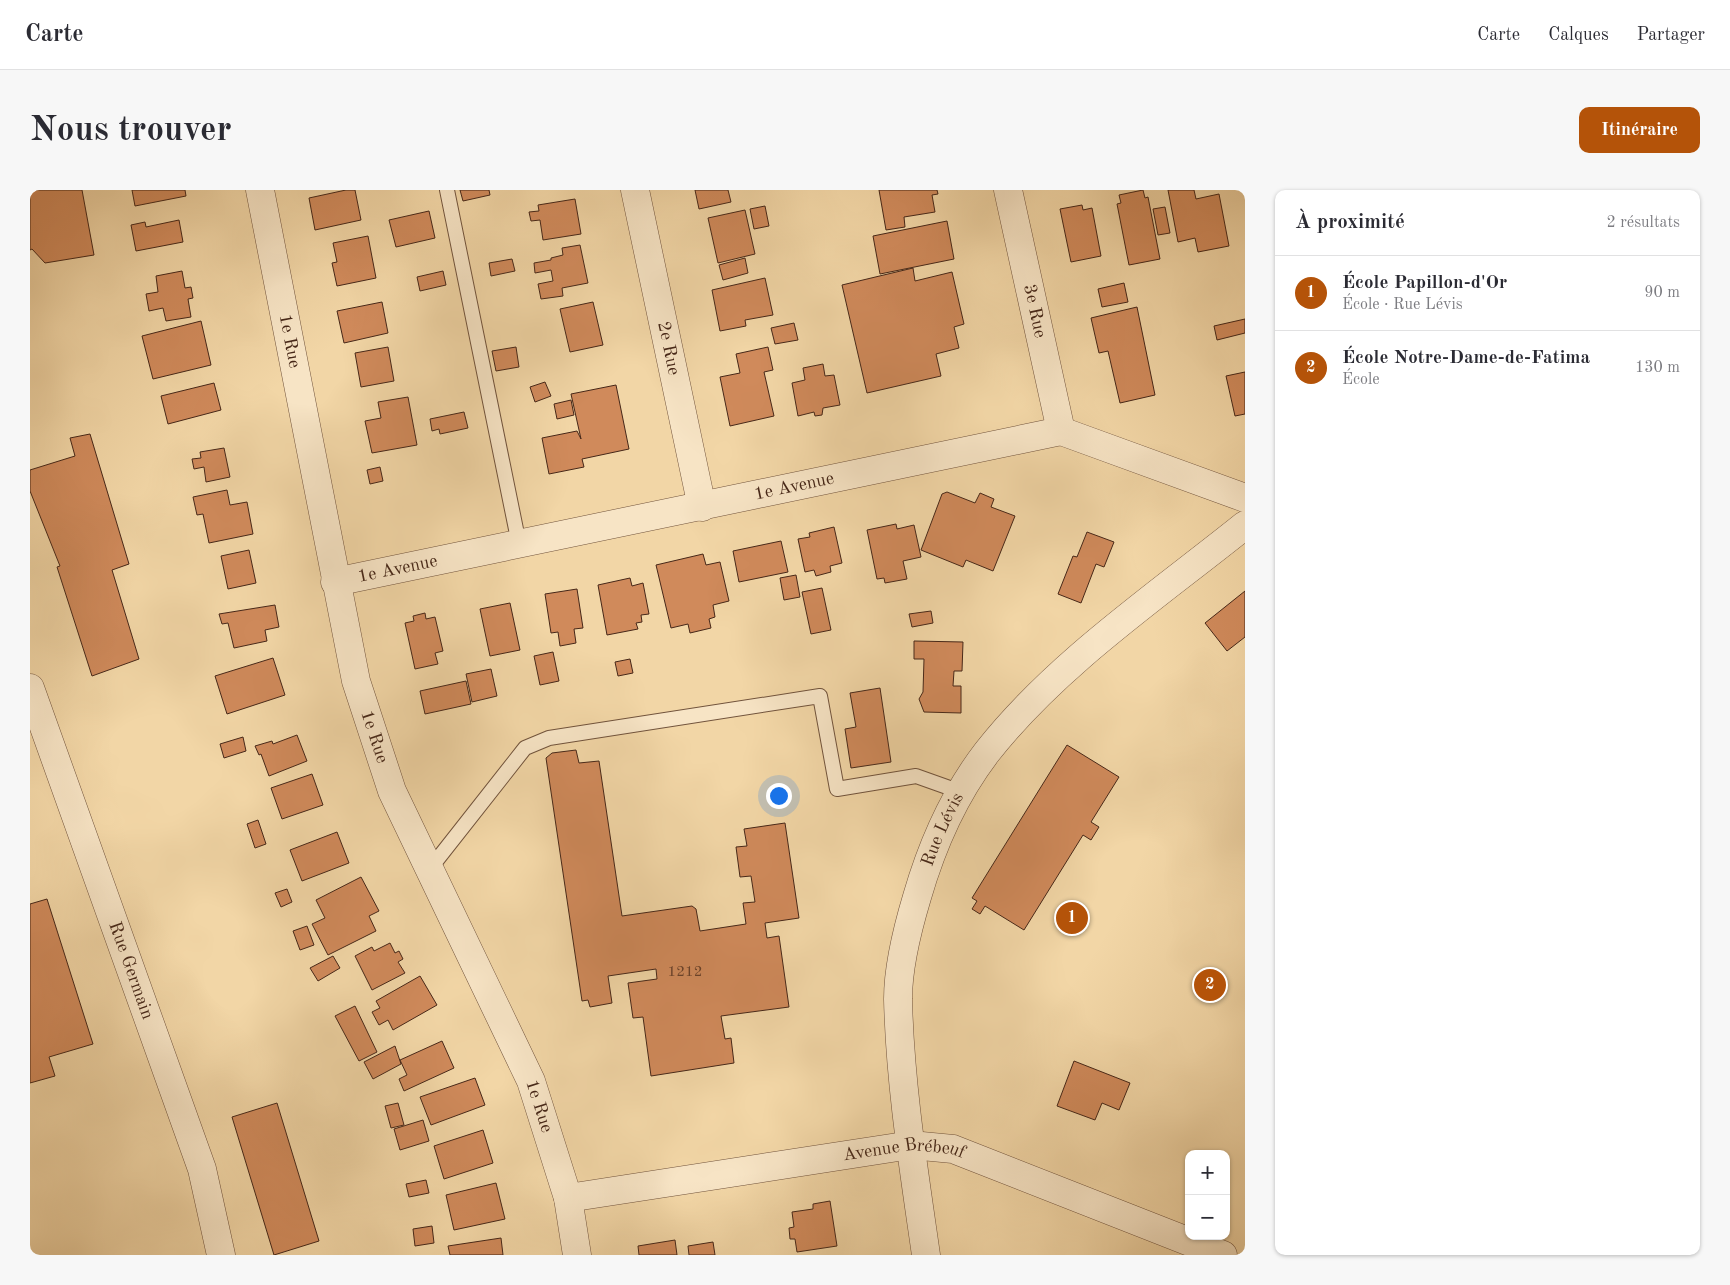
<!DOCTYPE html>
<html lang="fr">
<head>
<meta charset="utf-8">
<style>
	:root { --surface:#fff; --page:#f7f7f7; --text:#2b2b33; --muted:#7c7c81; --line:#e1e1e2; --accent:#b45309 }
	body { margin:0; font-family:"Old Standard TT",serif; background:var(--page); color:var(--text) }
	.controls { position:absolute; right:15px; bottom:15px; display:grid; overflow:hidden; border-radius:10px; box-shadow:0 1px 4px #0004 }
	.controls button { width:45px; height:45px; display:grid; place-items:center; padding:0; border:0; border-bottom:1px solid var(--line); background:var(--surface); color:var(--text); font:25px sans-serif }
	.you { position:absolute; left:748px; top:605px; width:18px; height:18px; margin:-12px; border:4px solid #fff; border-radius:50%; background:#1a73e8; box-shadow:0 0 0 8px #1a73e833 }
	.badge { display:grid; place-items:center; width:32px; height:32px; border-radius:50%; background:var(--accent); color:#fff; font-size:16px; font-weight:700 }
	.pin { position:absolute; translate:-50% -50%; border:2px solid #fff; box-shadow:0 1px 5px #0006 }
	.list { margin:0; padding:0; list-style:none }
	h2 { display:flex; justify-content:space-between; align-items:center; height:65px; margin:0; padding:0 20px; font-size:21px }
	h2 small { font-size:16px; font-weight:400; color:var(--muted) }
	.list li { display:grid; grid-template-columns:32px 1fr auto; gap:15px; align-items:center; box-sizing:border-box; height:75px; padding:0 20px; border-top:1px solid var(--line) }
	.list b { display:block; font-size:19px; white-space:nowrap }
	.list p { margin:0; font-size:16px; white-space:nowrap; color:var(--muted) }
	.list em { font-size:16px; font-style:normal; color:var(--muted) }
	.map { position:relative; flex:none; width:1215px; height:1065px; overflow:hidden; border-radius:10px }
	header { display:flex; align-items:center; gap:30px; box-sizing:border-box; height:70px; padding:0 25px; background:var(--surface); border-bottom:1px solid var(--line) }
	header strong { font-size:24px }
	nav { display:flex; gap:28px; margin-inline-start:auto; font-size:18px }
	.intro { display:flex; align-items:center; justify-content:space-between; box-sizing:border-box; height:120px; padding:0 30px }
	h1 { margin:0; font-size:35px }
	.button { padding:12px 22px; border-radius:10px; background:var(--accent); color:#fff; font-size:18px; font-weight:700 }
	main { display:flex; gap:30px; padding:0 30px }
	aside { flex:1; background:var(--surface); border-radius:10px; box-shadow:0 1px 4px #0004 }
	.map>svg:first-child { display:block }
</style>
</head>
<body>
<header>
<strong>Carte</strong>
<nav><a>Carte</a><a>Calques</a><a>Partager</a></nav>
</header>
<div class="intro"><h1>Nous trouver</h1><a class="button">Itinéraire</a></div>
<main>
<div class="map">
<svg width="1215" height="1065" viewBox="0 0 1215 1065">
	<rect width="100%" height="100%" fill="#f2d6a6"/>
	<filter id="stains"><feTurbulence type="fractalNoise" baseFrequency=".004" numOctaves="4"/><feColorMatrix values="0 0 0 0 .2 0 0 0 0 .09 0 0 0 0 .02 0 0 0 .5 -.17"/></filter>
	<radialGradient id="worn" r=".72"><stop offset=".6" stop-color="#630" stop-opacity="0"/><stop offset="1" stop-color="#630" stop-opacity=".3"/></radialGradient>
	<path fill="#d08a5b" stroke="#462718" d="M0,0H52L64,65L15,73L2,59L0,60Z
		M102,0H155L156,6L105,16Z
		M316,0H325L331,30L285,40L279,8Z
		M430,0H459L460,5L433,11Z
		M665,0H698L701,12L669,19Z
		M849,0H907L908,4L902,5L905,22L874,27L875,37L856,40Z
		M1113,0L1115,8L1118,7L1130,69L1099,75L1087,14L1091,13L1089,5Z
		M1138,0H1164L1166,9L1189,4L1199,56L1168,62L1165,48L1148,52Z
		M545,9L551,44L513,50L510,30L501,31L499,22L509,21L508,15Z
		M1052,15L1053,20L1062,18L1071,66L1041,72L1030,19Z
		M735,16L739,36L724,39L720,19Z
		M1135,17L1140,43L1128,45L1123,19Z
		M715,20L725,64L688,73L678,28Z
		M399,21L405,48L366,57L359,30Z
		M149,30L153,52L106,61L101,35L115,32L116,37Z
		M917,31L924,69L850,84L843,46Z
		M338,46L346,88L307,96L302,73L307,72L303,53Z
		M550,55L558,93L532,98L533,106L511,109L508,94L523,91L521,80L505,83L504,73L521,70V68L533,65L532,58Z
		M715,68L718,83L693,90L689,75Z
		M482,69L485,81L461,86L459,73Z
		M883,78L885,91L922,82L934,134L924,137L929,158L906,164L911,186L837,203L812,95Z
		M152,81L155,98L161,97L163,108L158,109L161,127L136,131L133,118L119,121L116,104L128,102L126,86Z
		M413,81L416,95L390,101L387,87Z
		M735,88L743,125L715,130L716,136L690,141L682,100Z
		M1094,93L1098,112L1072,117L1068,99Z
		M352,112L358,143L314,153L307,121Z
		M563,112L573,155L540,162L530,119Z
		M1107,117L1125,205L1090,213L1078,161L1069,163L1061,128Z
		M1215,129V143L1187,150L1184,136Z
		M171,131L181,175L123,189L112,146Z
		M764,133L768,150L745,154L741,138Z
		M358,157L364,191L331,197L325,163Z
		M486,157L489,177L466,181L462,161Z
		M738,157L743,180L734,182L744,226L700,236L690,187L710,183L706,164Z
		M793,174L795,186L804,185L810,215L793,218L792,225L785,226L784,222L768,226L762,193L775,190L773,178Z
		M1215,182V224L1205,226L1196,186Z
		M515,192L521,206L505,212L500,197Z
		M184,193L191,220L138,234L131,206Z
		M586,195L599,259L552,269L554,277L519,284L512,248L547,241L551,249L541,204Z
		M378,207L387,255L342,263L335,231L351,228L348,212Z
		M541,210L544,225L527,229L524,214Z
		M434,222L438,238L410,244L409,239L402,241L400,229Z
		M60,244L99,374L82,380L109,469L62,486L27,377L30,376L0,301V280L45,266L40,248Z
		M194,258L200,287L176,292L174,277L164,279L162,269L171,268L170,262Z
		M350,277L353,291L340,294L337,280Z
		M197,300L200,315L217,312L223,344L179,353L173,324L167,325L163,307Z
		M917,302L945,313L950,303L964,309L961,317L985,326L963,381L936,370L933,377L891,360L912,304Z
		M866,334L867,339L884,335L891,367L873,371L877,389L855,393L854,388L847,389L837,340Z
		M804,337L812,373L800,376L801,382L786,386L784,380L775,382L768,349L780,347L779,343Z
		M1057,342L1084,352L1074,377L1066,374L1051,413L1028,404L1043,366L1047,367Z
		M751,351L758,382L709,392L703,361Z
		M219,360L226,393L198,399L191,366Z
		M673,364L676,375L690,372L699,411L683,415L685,427L679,429L681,438L660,443L658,434L641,438L626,375Z
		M766,385L770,407L754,410L750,388Z
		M600,388L602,396L613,393L619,424L611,425L612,432L606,433L608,439L577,445L568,395Z
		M792,398L801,440L781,444L772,402Z
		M547,399L553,438L544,439L546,453L530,456L528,442L521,443L515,404Z
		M1215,401V447L1197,461L1175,433Z
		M480,413L490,460L460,466L450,419Z
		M245,415L249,437L235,440L237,451L204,458L198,433L192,434L189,424Z
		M901,421L903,433L882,437L879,424Z
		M395,423L396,429L405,427L413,461L405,463L408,474L385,479L375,433L384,431L383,426Z
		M884,451L933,452L932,481H924L923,496H931V523L894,522L889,509L893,502L894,469H884Z
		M523,462L529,491L510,495L504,466Z
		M243,468L255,505L197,524L185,486Z
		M600,469L603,483L588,486L585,472Z
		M461,479L467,506L442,512L436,484Z
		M436,491L441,514L395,524L390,501Z
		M850,498L861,572L821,578L815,539L826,537L820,503Z
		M267,545L277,571L239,586L231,564L229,565L225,556L242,551L243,554Z
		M213,547L216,561L194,568L190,554Z
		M1037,555L1089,587L1061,632L1069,637L1061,650L1053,645L994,740L955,716L950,724L942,719L947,711L942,708Z
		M546,560L549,573L569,571L592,726L662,716L666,719L670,741L716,734L713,713L725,712L721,686L710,687L706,657L717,656L714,639L755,633L769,728L735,733L737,748L749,746L759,817L691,826L695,849L701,848L704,873L621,886L613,827L603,828L598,793L627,789L626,779L578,786L582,813L560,817L558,810L552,811L516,568L522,563Z
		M282,584L293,615L252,629L241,598Z
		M228,630L236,654L225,658L217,634Z
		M307,642L319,673L272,691L260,660Z
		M331,687L349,721L339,726L346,741L298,765L282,734L295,728L286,710Z
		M257,699L262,712L251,717L245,703Z
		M17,709L63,854L19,867L25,886L0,893V714Z
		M277,736L284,755L270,760L263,741Z
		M360,753L365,763L369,761L373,769L368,772L375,783L342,800L325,766L342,757L344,761Z
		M303,766L310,778L288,791L280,778Z
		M390,786L407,815L363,840L358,830L349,835L342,822L350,818L346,811Z
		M325,816L347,862L329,871L305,826Z
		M412,851L424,878L374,901L369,889L377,885L370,870Z
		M365,856L371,874L343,889L334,872Z
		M1044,871L1100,893L1089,920L1072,913L1065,930L1027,916Z
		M445,888L455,915L401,935L390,907Z
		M247,913L289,1051L244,1065L202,927Z
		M368,913L374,935L361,938L355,916Z
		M393,930L399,951L370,960L364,939Z
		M453,940L463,973L414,989L404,956Z
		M396,990L399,1003L379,1007L376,994Z
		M466,993L475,1029L424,1040L416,1005Z
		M800,1011L807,1056L767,1062L765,1049H760L759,1038L764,1037L762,1022L783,1019V1014Z
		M402,1036L404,1053L385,1056L383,1039Z
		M471,1048L473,1065H420L418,1056Z
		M645,1050L647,1065H609L608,1056Z
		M683,1052L685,1065H659L658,1056Z"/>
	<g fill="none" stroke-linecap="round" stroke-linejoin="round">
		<defs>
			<path id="lane" d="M417,0L489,354
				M399,680L495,558L519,548L790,506L807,599L886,586L931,602"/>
			<g id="street">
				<path id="s1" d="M230,0L326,491L362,601L501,891L538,1008L547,1065"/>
				<path id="s2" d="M605,0L672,317"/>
				<path id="s3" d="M978,0L1031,241"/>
				<path id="s4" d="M305,392L1031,241L1215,308"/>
				<path id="s5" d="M0,498L172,979L191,1065"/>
				<path id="s6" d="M538,1008L881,955L923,959L1193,1065"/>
				<path id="s7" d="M896,1065C884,981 870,895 868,809C868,778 878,737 887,707C902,655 924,605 957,562C1026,474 1128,405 1215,335"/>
			</g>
		</defs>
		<use href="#lane" stroke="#71533c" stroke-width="16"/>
		<use href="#street" stroke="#71533c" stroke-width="29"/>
		<use href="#lane" stroke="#f7e4c5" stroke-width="14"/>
		<use href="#street" stroke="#f7e4c5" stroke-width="28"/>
	</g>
	<g text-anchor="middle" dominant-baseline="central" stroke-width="4.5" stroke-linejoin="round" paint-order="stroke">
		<g font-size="15" fill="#684029">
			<text x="655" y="782">1212</text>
		</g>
		<g font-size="18" fill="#462718" stroke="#f7e4c5">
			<text stroke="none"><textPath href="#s3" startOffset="124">3e Rue</textPath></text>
			<text stroke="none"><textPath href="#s1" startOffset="154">1e Rue</textPath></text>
			<text stroke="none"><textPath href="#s2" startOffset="162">2e Rue</textPath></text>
			<text stroke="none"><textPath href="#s4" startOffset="469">1e Avenue</textPath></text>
			<text stroke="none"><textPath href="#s4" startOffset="64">1e Avenue</textPath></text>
			<text stroke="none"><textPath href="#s1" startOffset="559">1e Rue</textPath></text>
			<text stroke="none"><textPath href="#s7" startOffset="434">Rue Lévis</textPath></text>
			<text stroke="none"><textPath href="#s5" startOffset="300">Rue Germain</textPath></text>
			<text stroke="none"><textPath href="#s1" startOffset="964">1e Rue</textPath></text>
			<text stroke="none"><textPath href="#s6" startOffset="340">Avenue Brébeuf</textPath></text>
		</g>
	</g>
	<rect width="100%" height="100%" filter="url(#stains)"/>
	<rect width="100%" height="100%" fill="url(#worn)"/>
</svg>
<div class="controls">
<button>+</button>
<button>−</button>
</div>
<div class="you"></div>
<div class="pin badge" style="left:1042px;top:728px">1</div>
<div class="pin badge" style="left:1180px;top:795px">2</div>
</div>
<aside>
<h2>À proximité<small>2 résultats</small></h2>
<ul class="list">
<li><span class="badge">1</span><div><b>École Papillon-d'Or</b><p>École · Rue Lévis</p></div><em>90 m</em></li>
<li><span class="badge">2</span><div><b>École Notre-Dame-de-Fatima</b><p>École</p></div><em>130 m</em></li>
</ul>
</aside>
</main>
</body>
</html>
